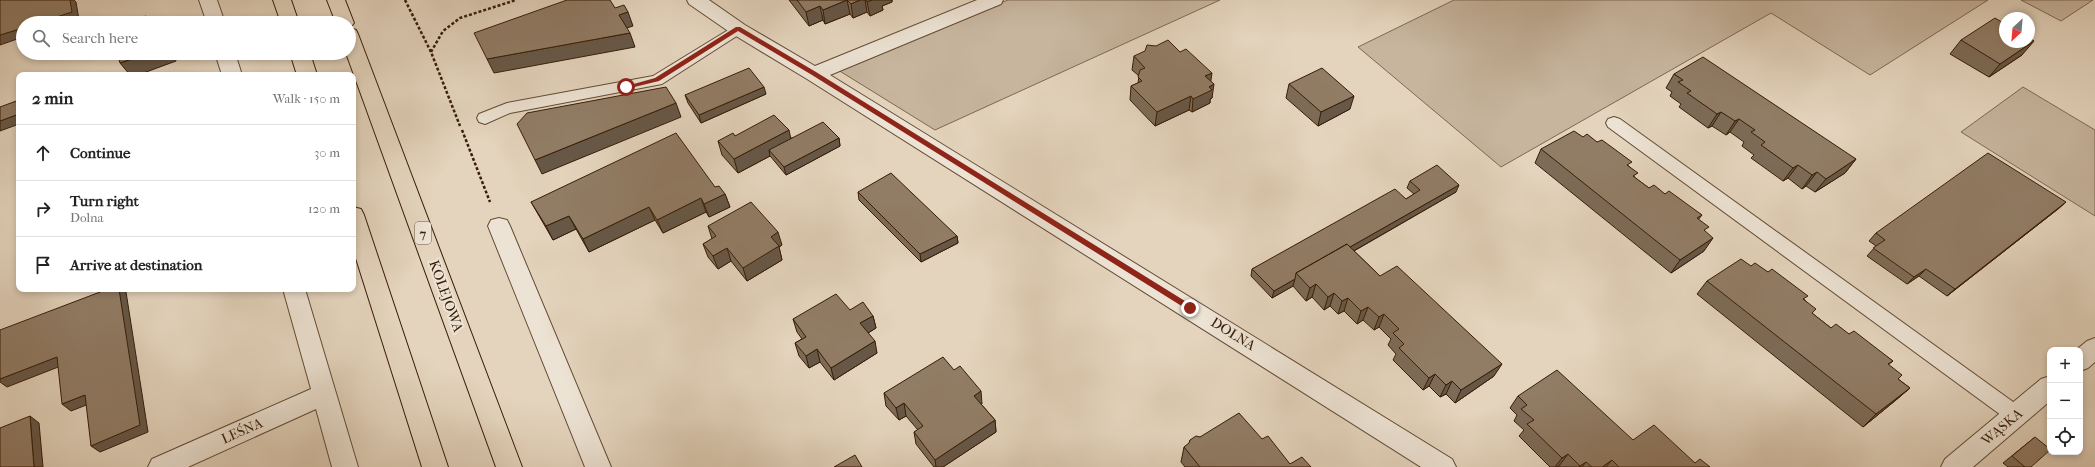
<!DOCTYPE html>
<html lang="en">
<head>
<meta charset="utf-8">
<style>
	:root { --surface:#fff; --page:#f6f6f6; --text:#222; --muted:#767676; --line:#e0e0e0 }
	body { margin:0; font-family:"IM FELL French Canon",serif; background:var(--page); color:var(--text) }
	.controls { position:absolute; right:12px; bottom:12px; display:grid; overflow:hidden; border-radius:8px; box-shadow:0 2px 6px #0003 }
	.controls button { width:36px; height:36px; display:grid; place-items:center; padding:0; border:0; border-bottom:1px solid var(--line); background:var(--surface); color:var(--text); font:20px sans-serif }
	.compass { position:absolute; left:1999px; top:12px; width:36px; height:36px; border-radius:50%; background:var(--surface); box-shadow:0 2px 6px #0003; rotate:206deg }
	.stop { position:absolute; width:12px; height:12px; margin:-9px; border:3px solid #8f2418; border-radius:50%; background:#fff }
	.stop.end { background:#8f2418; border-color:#fff; box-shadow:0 1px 4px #0008 }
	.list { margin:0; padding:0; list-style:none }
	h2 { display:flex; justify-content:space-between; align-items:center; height:52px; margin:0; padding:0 16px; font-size:17px }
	h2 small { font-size:13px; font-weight:400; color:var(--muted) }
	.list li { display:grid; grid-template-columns:26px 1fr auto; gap:12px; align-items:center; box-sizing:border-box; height:56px; padding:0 16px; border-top:1px solid var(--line) }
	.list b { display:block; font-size:15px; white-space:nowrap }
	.list p { margin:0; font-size:13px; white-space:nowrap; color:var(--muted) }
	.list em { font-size:13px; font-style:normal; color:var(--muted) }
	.icon { flex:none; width:22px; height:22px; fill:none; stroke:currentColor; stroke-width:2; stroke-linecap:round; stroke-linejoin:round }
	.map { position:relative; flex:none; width:2095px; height:467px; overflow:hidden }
	.search { position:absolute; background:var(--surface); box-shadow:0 2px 6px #0003; left:16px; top:16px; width:340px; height:44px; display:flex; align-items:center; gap:10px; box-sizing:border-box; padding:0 14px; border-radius:22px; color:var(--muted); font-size:15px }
	.panel { position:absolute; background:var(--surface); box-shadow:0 2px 6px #0003; left:16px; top:72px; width:340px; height:220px; border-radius:8px }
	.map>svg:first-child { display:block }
</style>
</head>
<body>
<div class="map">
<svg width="2095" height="467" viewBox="0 0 2095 467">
	<rect width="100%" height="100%" fill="#e4d4bd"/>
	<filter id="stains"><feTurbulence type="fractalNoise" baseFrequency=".005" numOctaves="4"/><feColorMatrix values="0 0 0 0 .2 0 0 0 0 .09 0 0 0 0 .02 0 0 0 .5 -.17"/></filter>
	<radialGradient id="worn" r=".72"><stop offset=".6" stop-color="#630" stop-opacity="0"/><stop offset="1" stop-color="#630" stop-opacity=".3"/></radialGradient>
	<path fill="#c7b59e" stroke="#7f6852" d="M1008,0H1220L935,130L838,70Z
		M1454,0H1988L1870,75L1771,13L1501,167L1358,47Z
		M2021,0H2093L2061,21Z
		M2023,87L2095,130V216L1961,132Z"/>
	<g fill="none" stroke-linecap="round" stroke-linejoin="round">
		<defs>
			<path id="service" d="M738,24L743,26L745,29L743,32L662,84L510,113L485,124L479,122L477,118L479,114L507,103L653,76Z
				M1614,117L1620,119L2023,409L2026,415L2023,421L2016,423L2009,421L1608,127L1606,123L1608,119Z"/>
			<path id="minor" d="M199,0H217L225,23H207Z
				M687,0H709L745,25L815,66L977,0H1003L1001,4L830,75L1452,459L1456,467H1421L807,79L731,33L689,4Z
				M215,53H235L242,75H222Z
				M499,218L507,220L510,226L611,467H585L488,226L491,220Z
				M283,289H305L358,467H332L316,409L188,467H148L152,459L311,389Z
				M2095,338V362L2088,368L2080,371V350H2076L2087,341Z
				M2050,376V401L1973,467H1941L1945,459L2041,379Z"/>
			<path id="trunk" d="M273,0H291L299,23H281Z
				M327,0H345L354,23L350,28L356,30L358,34L522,467H496L346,53H349V23H336Z
				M290,53H310L317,75H297Z
				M353,207L361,209L364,215L448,467H422L353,249Z"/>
		</defs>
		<use href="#service" stroke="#624a34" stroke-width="2"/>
		<use href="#minor" stroke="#624a34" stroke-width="2"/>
		<use href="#trunk" stroke="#371c06" stroke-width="2"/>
		<path stroke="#371c06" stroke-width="2.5" stroke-dasharray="3 2" stroke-linecap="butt" d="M405,0L431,52L460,126
			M431,52L443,31L460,18L516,0
			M462,130L490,202"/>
		<use href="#service" fill="#ede3d4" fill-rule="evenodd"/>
		<use href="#minor" fill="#ede3d4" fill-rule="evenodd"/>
		<use href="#trunk" fill="#e4d4bd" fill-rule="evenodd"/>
	</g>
	<path fill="#7d6b57" stroke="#371c06" d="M789,0H892V2L882,6L883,10L870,16L867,12L853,18L850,14L825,24L823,20L809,26Z
		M1961,40L2022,55L1989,77L1950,54Z
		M1134,56L1211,81L1212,98L1210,99V103L1192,112L1189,110L1155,126L1130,100L1131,86L1138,83L1139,76L1132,70Z
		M1674,74L1856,159L1845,173L1815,192L1806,186L1802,189L1788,178L1783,181L1751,158L1754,155L1742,146L1744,142L1730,132L1726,135L1712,126L1708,128L1679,107L1681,104L1670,96L1672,92L1666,88Z
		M1289,84L1350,109L1318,126L1286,98Z
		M766,94L701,123L688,103L685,95Z
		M735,136L791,138H839L840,146L786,175L771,157L770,156L738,173L722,155L718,141Z
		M1541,149L1629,166L1635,178L1649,188L1665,194L1702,215L1698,220L1705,232L1704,251L1671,273L1535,163Z
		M1410,181L1456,192L1354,251L1380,276L1494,376L1455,403L1446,394L1440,397L1429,386L1423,390L1393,360L1396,354L1388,345L1391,339L1379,327L1374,330L1363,320L1357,324L1344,311L1338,314L1330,306L1324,310L1312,297L1306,301L1293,286L1272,298L1251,276L1252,269L1406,199L1414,194L1407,188Z
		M715,187L725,194L730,207L709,217L706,212L663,233L655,220L589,252L576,229L553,240L531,202Z
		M858,192L957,236L958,243L921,262L859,200Z
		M2066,202L2058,209L1947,296L1919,276L1907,284L1867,256L1876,246L1869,241L1876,233Z
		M708,226L782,245L779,247L782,260L747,281L731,261L718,269L708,257L703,244L712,239Z
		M1751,266L1768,272L1805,300L1813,314L1831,328L1849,334L1893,361L1888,365L1898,379L1910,388L1896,400L1863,427L1697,294L1707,281Z
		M850,310L873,316L876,328L868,333L877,353L834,380L820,362L809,368L799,356L795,343L802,339L797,332L793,319Z
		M954,370L982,404H981L995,420L996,432L943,467H934L916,444L914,432L918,430L906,416L899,420L886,406L884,393Z
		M1518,396L1633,440L1695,463L1710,467H1561L1559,466L1557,467H1550L1519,436L1524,430L1514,421L1517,415L1510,408Z
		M1200,437L1262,439L1290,464L1311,467H1185L1181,462L1184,447L1189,444L1190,440Z
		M2035,437L2031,467H2008L2003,463Z"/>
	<path fill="#665747" stroke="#371c06" d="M70,0H74L76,2L79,20L70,23H38Z
		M847,0L850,14L825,24L823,10Z
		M860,0H865L867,12L853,18L851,4Z
		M872,0H892V2L882,6L883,10L870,16L867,2Z
		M820,6L823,20L809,26L806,12Z
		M628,12L633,26L624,29L619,15Z
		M146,16L152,23H149Z
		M23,28V37L0,45V35Z
		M630,33L635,47L494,73L487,59Z
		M2034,41L2022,55L1989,77L2000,64Z
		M149,53H174L176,61L138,75H130L120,63Z
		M1212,73L1210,87L1214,84L1212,98L1210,99V103L1192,112L1193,99L1205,76Z
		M764,87L766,94L701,123L699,115Z
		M1191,96L1189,110L1155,126L1157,112Z
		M1354,96L1350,109L1318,126L1321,112Z
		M676,103L681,117L542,174L535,160Z
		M1721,112L1712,126L1708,128L1717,114Z
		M19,114V124L0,131V121Z
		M1739,119L1730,132L1726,135L1735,121Z
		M789,130L792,144L769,150L770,156L738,173L734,159Z
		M839,138L840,146L786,175L784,167Z
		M1856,159L1845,173L1815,192L1826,179Z
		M1798,165L1788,178L1783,181L1793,168Z
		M1817,172L1806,186L1802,189L1812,175Z
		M1459,185L1456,192L1303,280L1299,276Z
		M725,194L730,207L709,217L704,204Z
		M701,198L706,212L663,233L657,220Z
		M2066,202L2058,209L1947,296L1955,289Z
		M649,207L655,220L589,252L583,239Z
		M569,216L576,229L553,240L546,226Z
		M778,232L782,245L779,247L782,260L747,281L743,268L771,237Z
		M957,236L958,243L921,262L920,254Z
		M1713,238L1704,251L1671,273L1680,260Z
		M727,248L731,261L718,269L713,256Z
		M1926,269L1919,276L1907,284L1914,277Z
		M1295,279L1293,286L1272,298L1274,291Z
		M1316,284L1312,297L1306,301L1310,288Z
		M119,289H123L126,292L148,432L100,452L91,446Z
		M1334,293L1330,306L1324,310L1328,297Z
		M1348,298L1344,311L1338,314L1342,301Z
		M1368,307L1363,320L1357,324L1361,311Z
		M1384,314L1379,327L1374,330L1379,317Z
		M873,316L876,328L863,336L860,323Z
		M875,341L877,353L834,380L831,368Z
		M817,349L820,362L809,368L806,356Z
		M57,357L66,364L7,387L0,382V379Z
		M1502,364L1494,376L1455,403L1461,390Z
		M1435,374L1429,386L1423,390L1429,378Z
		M1452,381L1446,394L1440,397L1446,385Z
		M1910,388L1896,400L1863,427L1876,414Z
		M981,391L982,404L975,408L974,396Z
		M85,395L94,402L71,411L62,404Z
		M904,403L906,416L899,420L896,408Z
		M30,416L39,423L43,467H34Z
		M995,420L996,432L943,467H936L935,460Z
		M1568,454L1559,466L1557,467H1555L1562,458Z
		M1612,460L1606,467H1602Z
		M1586,462L1582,467H1579L1580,466Z"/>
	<path fill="#917c65" stroke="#371c06" d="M0,0H70L72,12L38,23H23V28L0,35Z
		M567,0H610L615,8L624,5L628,12L619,15L630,33L487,59L474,33Z
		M797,0H860L851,4L847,0L823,10L820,6L806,12Z
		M866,0H872L867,2Z
		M146,16L149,23L157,20L158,23H125Z
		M1995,18L2005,24V42H2029V38L2034,41L2000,64L1961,40Z
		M1168,40L1180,52L1186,49L1212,73L1205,76L1214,84L1209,87L1212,90L1193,99L1191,96L1157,112L1131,86L1142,81L1138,77L1140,70L1145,68L1134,56L1145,51L1147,45L1156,46Z
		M117,53H149L120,63Z
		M1703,57L1856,159L1826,179L1817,172L1812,175L1798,165L1793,168L1761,145L1765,142L1751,132L1755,130L1739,119L1735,121L1721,112L1717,114L1687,93L1691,91L1678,82L1683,80L1674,74Z
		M749,68L764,87L699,115L685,95Z
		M1322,68L1354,96L1321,112L1289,84Z
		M666,87L676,103L535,160L517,124L527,113Z
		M19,100V114L0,121V107Z
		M774,115L789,130L734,159L718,141L733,133L735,136Z
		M823,122L839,138L784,167L769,150Z
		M1574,131L1583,137L1587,134L1597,142L1602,140L1632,162L1627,165L1638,173L1633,176L1649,188L1654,185L1665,194L1669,191L1702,215L1697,218L1709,227L1704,230L1713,238L1680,260L1541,149Z
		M676,133L715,187L719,186L725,194L704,204L701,198L657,220L649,207L583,239L569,216L546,226L531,202Z
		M1988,153L2066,202L1955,289L1926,269L1914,277L1873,248L1885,240L1876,233Z
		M1437,165L1459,185L1350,247L1347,244L1296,273L1295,279L1274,291L1252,269L1395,189L1406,199L1420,190L1410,181Z
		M891,173L957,236L920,254L858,192Z
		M751,202L778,232L771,237L779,246L743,268L727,248L713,256L703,244L716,236L708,226Z
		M1347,244L1380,276L1397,266L1502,364L1461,390L1452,381L1446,385L1435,374L1429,378L1399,348L1404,344L1393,333L1399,329L1384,314L1379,317L1368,307L1361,311L1348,298L1342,301L1334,293L1328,297L1316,284L1310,288L1296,273Z
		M1741,259L1751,266L1755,263L1768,272L1772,269L1808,296L1803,299L1816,309L1812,313L1831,328L1836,324L1849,334L1854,331L1893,361L1888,364L1902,375L1898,379L1910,388L1876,414L1707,281Z
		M108,289H119L140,425L91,446L85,395L62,404L57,357L0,379V330Z
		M836,294L850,310L863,302L873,316L860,323L875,341L831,368L817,349L806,356L795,343L806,337L793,319Z
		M943,357L954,370L960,366L981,391L974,396L995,420L935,460L914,432L923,426L904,403L896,408L884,393Z
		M1557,370L1633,440L1654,425L1695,463L1700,459L1710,467H1619L1612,460L1602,467H1592L1586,462L1580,466L1568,454L1562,458L1527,424L1534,420L1521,409L1527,405L1518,396Z
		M1239,413L1262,439L1268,436L1290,464L1302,457L1311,467H1200L1184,447L1189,443L1190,440L1196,436L1200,437Z
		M30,416L34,467H0V428Z
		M2035,437L2050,449V450L2031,467H2025L2012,456Z
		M855,455L862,467H834Z"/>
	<path fill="#8f2418" d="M736,27H740L816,72L1193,306V310H1188L812,75L738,31L659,81L626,89L623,87L655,78Z"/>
	<g text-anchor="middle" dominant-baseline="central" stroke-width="4" stroke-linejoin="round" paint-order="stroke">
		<rect fill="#ede3d4" stroke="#6e5844" stroke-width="1" x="415" y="222" width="16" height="22" rx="3"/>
		<g font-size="13" font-weight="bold" fill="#371c06">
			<text x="423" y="233">7</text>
		</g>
		<g font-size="14" fill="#371c06" stroke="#ede3d4">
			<text transform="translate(446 296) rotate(70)">KOLEJOWA</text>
			<text transform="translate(1233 334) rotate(32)">DOLNA</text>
			<text transform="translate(2002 427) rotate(-40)">WĄSKA</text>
			<text transform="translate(242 431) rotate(-24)">LEŚNA</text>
		</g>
	</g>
	<rect width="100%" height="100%" filter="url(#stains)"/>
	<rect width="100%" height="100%" fill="url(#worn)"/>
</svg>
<div class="controls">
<button>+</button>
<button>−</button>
<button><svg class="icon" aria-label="locate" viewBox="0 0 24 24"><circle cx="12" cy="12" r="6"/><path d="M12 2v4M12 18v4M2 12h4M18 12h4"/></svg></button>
</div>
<svg class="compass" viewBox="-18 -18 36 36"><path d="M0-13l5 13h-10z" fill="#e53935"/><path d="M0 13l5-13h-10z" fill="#767676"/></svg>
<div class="stop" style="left:626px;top:87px"></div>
<div class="stop end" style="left:1190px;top:308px"></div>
<div class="search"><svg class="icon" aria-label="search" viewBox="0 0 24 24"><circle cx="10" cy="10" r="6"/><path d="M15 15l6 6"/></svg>Search here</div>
<section class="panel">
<h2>2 min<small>Walk · 150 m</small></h2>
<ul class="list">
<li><svg class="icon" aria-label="ahead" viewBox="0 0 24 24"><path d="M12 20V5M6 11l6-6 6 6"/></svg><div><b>Continue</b></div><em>30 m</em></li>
<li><svg class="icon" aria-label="right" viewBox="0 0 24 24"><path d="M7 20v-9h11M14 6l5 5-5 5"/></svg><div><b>Turn right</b><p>Dolna</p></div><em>120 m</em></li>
<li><svg class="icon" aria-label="arrive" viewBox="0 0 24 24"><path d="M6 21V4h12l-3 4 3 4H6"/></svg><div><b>Arrive at destination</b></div></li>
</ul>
</section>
</div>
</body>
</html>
